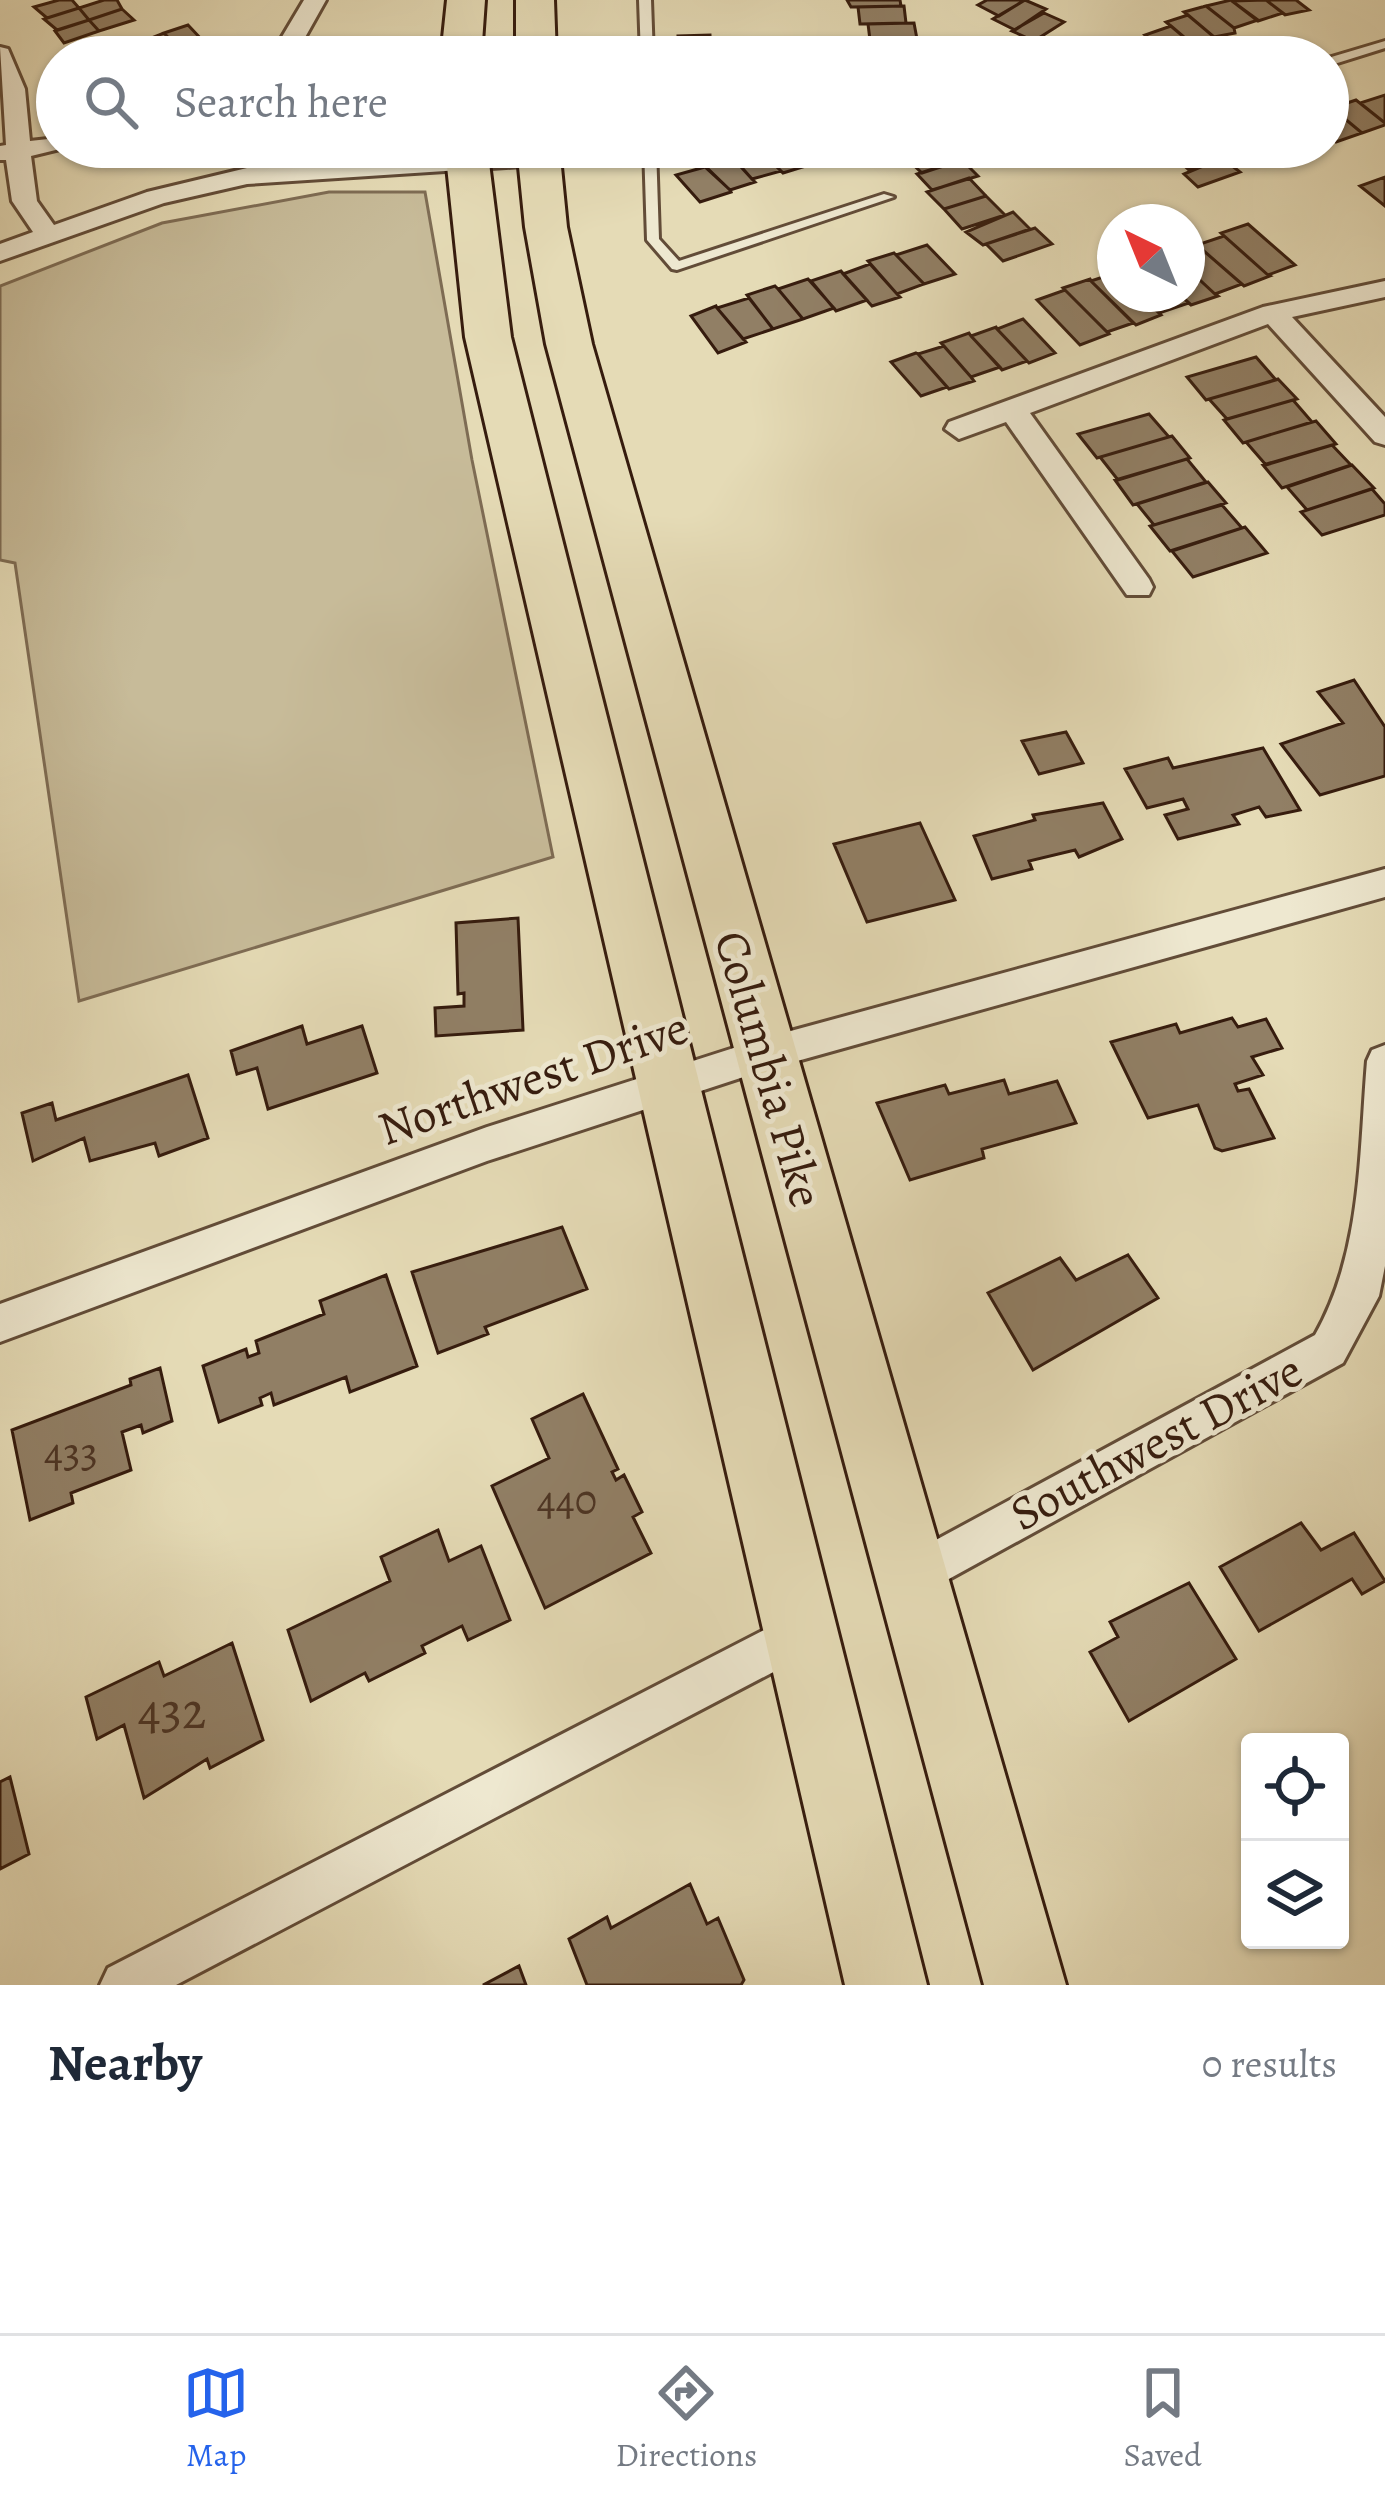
<!DOCTYPE html>
<html lang="en">
<head>
<meta charset="utf-8">
<style>
	:root { --surface:#fff; --page:#f2f2f3; --text:#1f2937; --muted:#747a83; --line:#e0e1e3; --accent:#2563eb }
	body { margin:0; font-family:Alegreya,serif; background:var(--page); color:var(--text) }
	.controls { position:absolute; right:36px; bottom:36px; display:grid; overflow:hidden; border-radius:12px; box-shadow:0 3px 9px #0004 }
	.controls button { width:108px; height:108px; display:grid; place-items:center; padding:0; border:0; border-bottom:3px solid var(--line); background:var(--surface); color:var(--text); font:60px sans-serif }
	.compass { position:absolute; left:1097px; top:204px; width:108px; height:108px; border-radius:50%; background:var(--surface); box-shadow:0 3px 9px #0004; rotate:317deg }
	.list { margin:0; padding:0; list-style:none }
	h2 { display:flex; justify-content:space-between; align-items:center; height:156px; margin:0; padding:0 48px; font-size:51px }
	h2 small { font-size:39px; font-weight:400; color:var(--muted) }
	.icon { flex:none; width:66px; height:66px; fill:none; stroke:currentColor; stroke-width:2; stroke-linecap:round; stroke-linejoin:round }
	.map { position:relative; flex:none; width:1385px; height:1985px; overflow:hidden }
	.search { position:absolute; background:var(--surface); box-shadow:0 3px 9px #0004; left:36px; right:36px; top:36px; height:132px; display:flex; align-items:center; gap:30px; box-sizing:border-box; padding:0 42px; border-radius:66px; color:var(--muted); font-size:45px }
	.sheet { height:348px; background:var(--surface) }
	nav { display:flex; justify-content:space-around; align-items:center; box-sizing:border-box; height:168px; border-top:3px solid var(--line); background:var(--surface); font-size:33px; color:var(--muted) }
	nav a { display:grid; justify-items:center; gap:6px }
	nav .on { color:var(--accent) }
	.map>svg:first-child { display:block }
</style>
</head>
<body>
<div class="map">
<svg width="1385" height="1985" viewBox="0 0 1385 1985">
	<rect width="100%" height="100%" fill="#e5dbb6"/>
	<filter id="stains"><feTurbulence type="fractalNoise" baseFrequency=".00167" numOctaves="4"/><feColorMatrix values="0 0 0 0 .2 0 0 0 0 .09 0 0 0 0 .02 0 0 0 .5 -.17"/></filter>
	<radialGradient id="worn" r=".72"><stop offset=".6" stop-color="#630" stop-opacity="0"/><stop offset="1" stop-color="#630" stop-opacity=".3"/></radialGradient>
	<path fill="#c7bb99" stroke="#7e6c54" stroke-width="3" d="M329,192H425L472,460L553,857L79,1001L15,563L0,560V286L162,223Z"/>
	<path fill="#917f65" stroke="#361c0e" stroke-width="3" d="M59,0H72L79,8L47,18L34,7Z
		M104,0H117L122,9L89,20L79,8Z
		M847,0H900L901,6L851,7Z
		M987,0H1025L999,16L978,5Z
		M1025,0L1046,9L1015,30L993,19Z
		M1231,0L1232,1L1258,20L1234,28L1206,6Z
		M1266,0H1296L1309,10L1285,15Z
		M1266,0L1283,13L1258,21L1232,1Z
		M904,6L906,23L860,24L858,7Z
		M1206,6L1234,28L1235,33L1214,37L1184,12Z
		M79,8L89,20L57,30L44,19Z
		M122,9L134,20L99,31L89,20Z
		M1044,13L1064,22L1034,41L1012,31Z
		M1188,15L1214,37L1219,41L1197,48L1166,22Z
		M89,20L99,31L64,43L55,31Z
		M914,23L917,39L870,40L868,24Z
		M188,25L204,42L180,50L164,33Z
		M1171,26L1197,48L1198,49L1172,57L1145,35Z
		M164,33L179,49L155,57L141,42Z
		M710,35L711,57H679L678,36Z
		M710,38H737L738,57H711Z
		M791,38L798,57H769L767,40Z
		M917,39L920,55L866,54L867,40Z
		M737,40H767L769,57H738Z
		M796,41H824L826,57H798Z
		M141,42L155,57H122L117,51Z
		M204,42L218,57H186L180,50Z
		M1385,95V123L1360,103Z
		M1356,100L1385,123V125L1362,133L1332,108Z
		M1332,108L1362,133L1336,142L1328,135Z
		M792,147H825L831,153L806,161Z
		M792,147L809,165L783,173L757,147Z
		M931,147H950L962,160L922,173L903,155Z
		M1184,147H1218L1228,156L1188,169L1169,152Z
		M758,148L781,171L752,179L731,156Z
		M729,153L752,179L755,182L730,190L701,162Z
		M1222,158L1240,172L1198,187L1184,174Z
		M962,160L978,176L932,190L917,174Z
		M705,167L730,190L731,192L700,202L676,175Z
		M1385,177V206L1360,186Z
		M969,178L986,196L944,209L927,192Z
		M986,196L1005,215L962,229L944,209Z
		M1013,212L1030,229L983,245L966,232Z
		M1248,224L1295,265L1268,275L1221,233Z
		M1035,228L1052,244L1003,261L986,244Z
		M1224,236L1268,275L1270,276L1244,286L1197,245Z
		M1196,243L1197,245L1242,284L1215,294L1187,268V246Z
		M927,245L955,274L924,284L896,255Z
		M894,253L896,255L924,284L897,294L868,261Z
		M870,264L897,294L900,297L872,306L843,274Z
		M1187,268L1215,294L1218,296L1191,305L1179,294H1187Z
		M841,271L867,300L836,311L811,281Z
		M1115,273V294H1139L1161,315L1136,325L1091,281Z
		M808,279L834,308L803,319L778,289Z
		M1090,279L1091,281L1133,323L1107,332L1063,288Z
		M775,286L778,289L803,319L773,329L747,295Z
		M1065,290L1109,334L1080,345L1037,300Z
		M1139,294H1179L1189,303L1159,313Z
		M749,298L773,329L743,339L717,308Z
		M716,306L717,308L746,342L718,353L691,316Z
		M1023,319L1055,353L1029,363L997,329Z
		M996,327L997,329L1027,361L1002,370L971,336Z
		M969,333L971,336L1000,367L971,377L941,343Z
		M944,346L971,377L974,381L949,389L918,354Z
		M916,353L918,354L947,387L921,396L891,362Z
		M1256,357L1276,380L1206,400L1187,377Z
		M1278,379L1297,399L1227,419L1209,399Z
		M1293,400L1312,422L1243,443L1224,420Z
		M1149,414L1169,437L1097,458L1078,434Z
		M1316,421L1336,444L1266,465L1246,442Z
		M1172,436L1190,458L1118,480L1100,457Z
		M1332,445L1351,465L1282,488L1263,465Z
		M1187,459L1206,482L1133,505L1115,480Z
		M1352,465L1374,488L1307,510L1287,487Z
		M1208,482L1226,503L1154,525L1137,504Z
		M1372,489L1385,504V515L1322,535L1301,512Z
		M1222,505L1242,528L1170,551L1150,526Z
		M1245,527L1267,553L1193,577L1172,551Z
		M1354,680L1385,727V776L1320,795L1281,744L1343,723L1318,692Z
		M1066,732L1083,763L1039,774L1022,741Z
		M1263,748L1300,810L1266,817L1259,807L1233,815L1239,824L1178,839L1165,815L1188,809L1183,799L1147,808L1125,769L1168,758L1173,768Z
		M1103,803L1122,839L1079,857L1075,850L1029,861L1032,869L992,879L974,836L1035,820L1033,815Z
		M920,823L955,900L867,922L834,844Z
		M518,918L523,1030L436,1036L435,1008L464,1006V993L458,994L456,923Z
		M1232,1018L1238,1027L1266,1019L1282,1048L1252,1057L1263,1075L1235,1084L1238,1091L1249,1089L1274,1138L1222,1151L1215,1148L1198,1105L1148,1118L1111,1042L1176,1024L1180,1033Z
		M302,1026L307,1044L362,1026L377,1073L268,1109L257,1068L237,1074L231,1051Z
		M188,1075L208,1138L159,1156L155,1143L90,1161L84,1138L33,1161L22,1113L52,1103L56,1120Z
		M1004,1080L1009,1094L1057,1081L1076,1123L982,1149L984,1158L910,1180L877,1103L945,1085L949,1094Z
		M562,1227L587,1289L485,1327L488,1334L438,1353L412,1272Z
		M1128,1255L1158,1298L1033,1370L988,1293L1060,1258L1076,1280Z
		M386,1275L417,1366L350,1392L346,1377L274,1405L271,1393L260,1398L262,1405L219,1422L203,1366L246,1349L248,1357L259,1353L256,1341L324,1314L320,1301Z
		M160,1368L172,1421L143,1433L141,1425L122,1432L131,1470L71,1493L73,1503L30,1520L12,1430L131,1385L130,1379Z
		M583,1394L618,1469L612,1472L616,1480L624,1475L642,1512L633,1517L651,1553L545,1608L492,1486L549,1458L532,1419Z
		M1301,1523L1321,1550L1354,1533L1385,1581L1362,1594L1352,1579L1259,1631L1220,1567Z
		M438,1530L449,1561L481,1546L510,1620L468,1640L462,1626L422,1646L425,1653L369,1681L365,1673L311,1701L288,1630L390,1581L381,1557Z
		M1189,1583L1236,1659L1129,1721L1090,1652L1118,1637L1110,1622Z
		M232,1643L263,1740L210,1768L207,1759L144,1798L124,1725L97,1739L86,1697L159,1662L164,1676Z
		M10,1777L29,1854L0,1869V1782Z
		M690,1884L707,1924L718,1918L744,1980L741,1985H587L569,1939L607,1917L611,1928Z
		M519,1966L526,1985H483Z"/>
	<g fill="none" stroke-linecap="round" stroke-linejoin="round">
		<defs>
			<path id="service" d="M639,0H651L653,57H641Z
				M1385,41V48L1328,66V58Z
				M644,147H656L659,239L679,261L884,194L894,197L677,270L672,269L647,240Z"/>
			<path id="minor" d="M304,0H326L294,57H270Z
				M0,47L8,49L25,89L30,141L57,138V147H68L31,156L37,201L54,225L147,192L247,168L538,151L550,158L538,165L247,184L164,203L0,261V244L33,232L12,201L6,160H0V146L6,145Z
				M1385,281V297L1292,317L1385,417V445L1375,442L1268,324L1030,413L1149,579L1153,587L1149,595H1127L1006,422L959,439L945,429L949,422L1263,307Z
				M1385,869V897L765,1070L487,1161L0,1342V1304L487,1127L765,1038Z
				M1385,1045V1266L1379,1296L1343,1363L927,1591L912,1598L897,1591L890,1576L897,1561L1315,1335C1362,1252 1359,1155 1367,1061L1372,1050Z
				M805,1609L821,1615L827,1631L821,1647L176,1985H100L108,1968Z"/>
			<path id="trunk" d="M447,0H485L481,57H441Z
				M516,0H554L556,57H516Z
				M445,147H487L511,337L927,1985H845L465,337Z
				M517,147H559L567,227L592,344L1066,1985H984L546,344L525,227Z"/>
		</defs>
		<use href="#service" stroke="#624c38" stroke-width="6"/>
		<use href="#minor" stroke="#624c38" stroke-width="6"/>
		<use href="#trunk" stroke="#361c0e" stroke-width="6"/>
		<use href="#service" fill="#eee8d0" fill-rule="evenodd"/>
		<use href="#minor" fill="#eee8d0" fill-rule="evenodd"/>
		<use href="#trunk" fill="#e5dbb6" fill-rule="evenodd"/>
	</g>
	<g text-anchor="middle" dominant-baseline="central" stroke-width="10" stroke-linejoin="round" paint-order="stroke">
		<g font-size="42" fill="#4d3524">
			<text x="71" y="1451">433</text>
			<text x="567" y="1499">440</text>
		</g>
		<g font-size="48" fill="#361c0e" stroke="#eee8d0">
			<text transform="translate(769 1069) rotate(74)">Columbia Pike</text>
			<text transform="translate(533 1078) rotate(-19)">Northwest Drive</text>
			<text transform="translate(1156 1442) rotate(-28)">Southwest Drive</text>
		</g>
		<g font-size="51" fill="#4d3524">
			<text x="172" y="1711">432</text>
		</g>
	</g>
	<rect width="100%" height="100%" filter="url(#stains)"/>
	<rect width="100%" height="100%" fill="url(#worn)"/>
</svg>
<div class="controls">
<button><svg class="icon" aria-label="locate" viewBox="0 0 24 24"><circle cx="12" cy="12" r="6"/><path d="M12 2v4M12 18v4M2 12h4M18 12h4"/></svg></button>
<button><svg class="icon" aria-label="layers" viewBox="0 0 24 24"><path d="M12 4l9 5-9 5-9-5zM3 14l9 5 9-5"/></svg></button>
</div>
<svg class="compass" viewBox="-18 -18 36 36"><path d="M0-13l5 13h-10z" fill="#e53935"/><path d="M0 13l5-13h-10z" fill="#747a83"/></svg>
<div class="search"><svg class="icon" aria-label="search" viewBox="0 0 24 24"><circle cx="10" cy="10" r="6"/><path d="M15 15l6 6"/></svg>Search here</div>
</div>
<section class="sheet">
<h2>Nearby<small>0 results</small></h2>
<ul class="list">
</ul>
</section>
<nav>
<a class="on"><svg class="icon" aria-label="map" viewBox="0 0 24 24"><path d="M3 6l6-2 6 2 6-2v14l-6 2-6-2-6 2zM9 4v14M15 6v14"/></svg>Map</a>
<a><svg class="icon" aria-label="directions" viewBox="0 0 24 24"><path d="M12 3l9 9-9 9-9-9zM9 14v-3h6M13 9l2 2-2 2"/></svg>Directions</a>
<a><svg class="icon" aria-label="saved" viewBox="0 0 24 24"><path d="M7 4h10v16l-5-4-5 4z"/></svg>Saved</a>
</nav>
</body>
</html>
